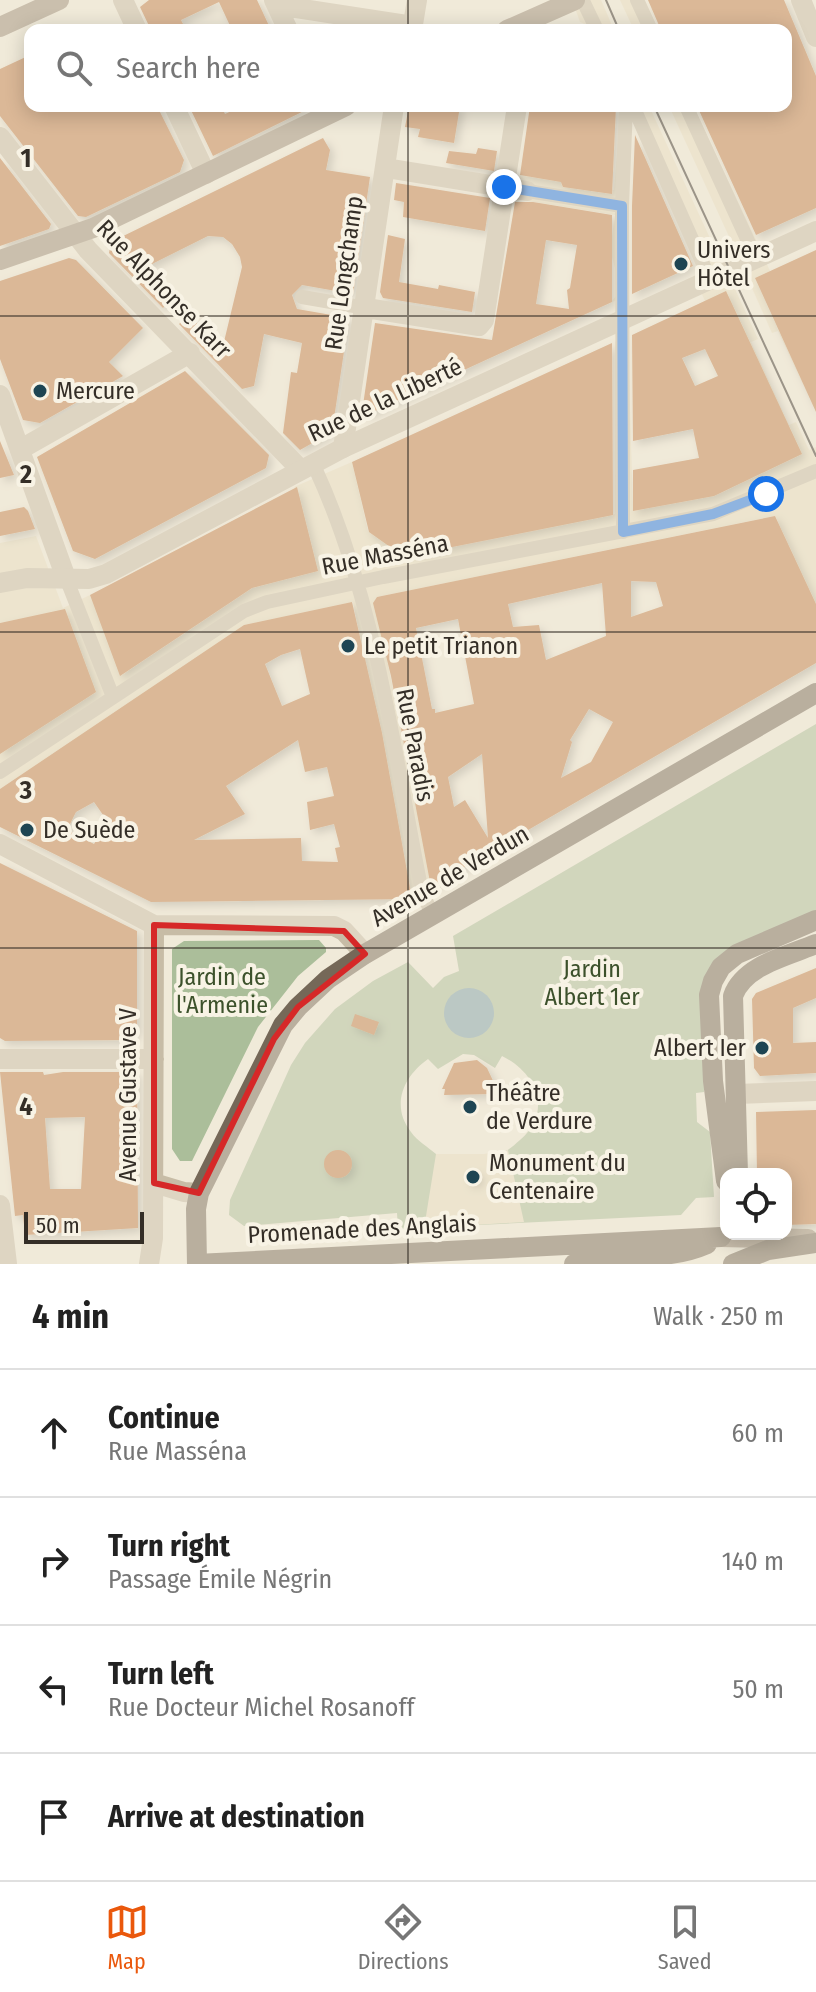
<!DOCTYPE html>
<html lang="en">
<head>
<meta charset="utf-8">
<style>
	:root { --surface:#fff; --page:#f6f6f6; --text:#222; --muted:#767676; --line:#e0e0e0; --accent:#ea580c }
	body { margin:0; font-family:"Fira Sans Condensed",sans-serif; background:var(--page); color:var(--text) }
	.controls { position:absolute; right:24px; bottom:24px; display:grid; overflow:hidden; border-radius:16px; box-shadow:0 4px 20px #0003 }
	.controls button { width:72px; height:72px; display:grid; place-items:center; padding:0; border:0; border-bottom:2px solid var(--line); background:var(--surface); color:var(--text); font:40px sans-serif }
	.scale { position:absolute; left:24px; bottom:20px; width:120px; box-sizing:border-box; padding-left:8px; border:4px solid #342e27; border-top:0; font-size:22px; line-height:28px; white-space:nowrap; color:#342e27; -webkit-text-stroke:6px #f8f3e5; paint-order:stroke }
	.stop { position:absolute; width:24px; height:24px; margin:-18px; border:6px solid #1a73e8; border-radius:50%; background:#fff }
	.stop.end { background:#1a73e8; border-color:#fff; box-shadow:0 2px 8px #0008 }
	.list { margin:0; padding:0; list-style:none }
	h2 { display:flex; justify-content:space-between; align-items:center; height:104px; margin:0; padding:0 32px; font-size:34px }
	h2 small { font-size:26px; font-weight:400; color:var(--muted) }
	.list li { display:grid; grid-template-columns:52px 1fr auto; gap:24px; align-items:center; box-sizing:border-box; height:128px; padding:0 32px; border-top:2px solid var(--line) }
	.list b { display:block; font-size:30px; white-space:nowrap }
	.list p { margin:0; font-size:26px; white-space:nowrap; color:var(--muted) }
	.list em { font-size:26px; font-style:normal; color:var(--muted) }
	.icon { flex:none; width:44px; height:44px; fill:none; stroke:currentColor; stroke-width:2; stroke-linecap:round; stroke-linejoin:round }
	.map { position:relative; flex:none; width:816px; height:1264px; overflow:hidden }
	.search { position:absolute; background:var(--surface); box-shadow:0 4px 20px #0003; left:24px; right:24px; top:24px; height:88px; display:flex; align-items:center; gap:20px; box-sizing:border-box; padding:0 28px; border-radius:16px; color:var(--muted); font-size:30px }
	.sheet { height:616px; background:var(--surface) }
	nav { display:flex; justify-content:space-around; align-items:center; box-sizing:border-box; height:112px; border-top:2px solid var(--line); background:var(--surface); font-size:22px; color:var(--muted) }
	nav a { display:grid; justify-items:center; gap:4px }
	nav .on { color:var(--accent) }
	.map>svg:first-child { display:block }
</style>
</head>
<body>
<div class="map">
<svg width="816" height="1264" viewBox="0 0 816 1264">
	<defs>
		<filter id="shadow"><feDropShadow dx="4" dy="4" stdDeviation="4" flood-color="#0004"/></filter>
	</defs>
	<rect width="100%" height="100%" fill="#f0ead9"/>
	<path fill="#abbe9a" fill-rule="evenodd" d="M816,724V911L703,988L704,1092L696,1093L697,1122L710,1132L714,1197L696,1198L681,1215L398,1229L397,1213L244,1226L229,1215L230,1200L291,1065L305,1043L335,1009L373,981L408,962L433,988L444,977L459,971L453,936ZM463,1054L474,1055L495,1068L502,1056C537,1073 553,1112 520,1140C515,1144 511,1149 505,1151C483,1157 458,1155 436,1154C428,1147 417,1141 411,1132C390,1105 404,1076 428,1059L438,1069Z
		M319,940L326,948V952L298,976L258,1027L192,1161H180L172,1149V949L184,941Z"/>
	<path fill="#e8dec1" d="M586,0H601L614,30H589L587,25L580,22L574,5Z
		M620,0H644L658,30H634Z
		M621,106H649L721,262L701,272L632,115L629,116V295L610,303L616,296L615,268L610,250L615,215L515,199L520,175L614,190Z
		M669,106H693L759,246L738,256Z
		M765,260L770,271L755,278L816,412L778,331L772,333L744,270Z
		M729,276L758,339L751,342L789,425L796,422L809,450L816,447V604L775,516L377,597L375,600L432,883L422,892L411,896L353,602L244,625L0,789V754L65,610L0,623V543L36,536L63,608L90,595L122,675L252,588L316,571L297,489L294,487L352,462L368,531L398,550L425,552L615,514V342L628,337L633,511L714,495L726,292L705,301L700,290Z
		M508,1150L524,1222L426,1228V1216L436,1154H484Z"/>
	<path fill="#7a9fac" d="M444 1013a25 25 0 1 1 50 0a25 25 0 1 1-50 0Z"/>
	<path fill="#c17d47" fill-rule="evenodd" filter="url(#shadow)" d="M149,0H257L271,30H232L219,2L181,20L186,30H151L140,7Z
		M648,0H784L816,76V208L756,235L697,106H786V30H661Z
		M30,55V106H157L184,160L180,172L86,217L78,216L0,116V69Z
		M189,106H221L225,114L242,106H314L213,156Z
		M409,106H460L454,143L418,137L420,129L405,127Z
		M530,106H616L612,194L563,187L561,182L520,175Z
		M635,135L693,266L632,294V206Z
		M323,138L330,150L326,170L370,177L353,294L302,285L292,295L297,309L349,318L332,432L300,450L283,433L291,372L297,373L302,343L264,334L254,386L242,389L179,324L189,315L222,350L242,267L240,257L232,244L223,237L208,236L142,269L171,299L163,308L109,253L111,242Z
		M478,148L497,151L494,171L446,163L449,151L476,154Z
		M0,158L51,224L49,229L0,246Z
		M396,183L490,198L485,231L403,217L404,202L394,200Z
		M515,202H533L612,215V302L366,415L362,412L375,323L492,340ZM546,240L577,245L570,288L567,290L569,309L536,304Z
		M388,235L405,239L399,282L438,289L439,285L475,292L472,312L383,298L380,292Z
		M816,250V412L755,278Z
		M69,258L76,260L143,328L109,362L123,376L40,423L23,420L0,359V281Z
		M726,291L802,454L714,496L633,511V470L699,458L693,429L633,441L632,335ZM705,349L718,376L695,386L682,358Z
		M612,343L613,515L422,553L393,549L369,532L352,462Z
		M185,371L269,455L266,468L95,559L73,551L37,457Z
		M0,441L14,475L0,478Z
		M297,487L318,571L252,588L120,676L90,595Z
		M24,507L28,511L35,529L0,536V512Z
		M775,516L816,604V663L435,884L430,882L391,676L373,603L377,597ZM631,581L656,582L663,606L631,617ZM602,583L606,636L546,660L539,625L513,627L508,604ZM458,619L474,704L435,713V709H432L416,628ZM589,709L613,722L591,762L561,778L572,742L570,740ZM482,754L488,838L465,800L454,807L448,777Z
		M352,602L382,733L412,899L151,902L0,827V789L244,625ZM300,649L310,694L282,706L265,664L281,655ZM298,740L305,772L327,767L334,796L307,802L310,830L334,824L340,847L335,848L338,862L302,861L301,838L194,840L245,814L226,786ZM94,802L108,822L94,844L67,830L76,812Z
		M65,609L96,692L0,754V623Z
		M0,863L137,931V1031L128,1040L5,1041L0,1038Z
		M816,968V998L793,1008V1043L816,1042V1073L760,1076L754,1068L752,999L756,993Z
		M355,1014L379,1022L374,1035L351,1026Z
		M477,1060L487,1068L495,1085L492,1094L444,1095L445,1089H442L454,1063Z
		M0,1072H43L44,1075L63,1072H137L138,1228L25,1235L23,1215L15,1216ZM85,1117L81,1189H50L45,1118Z
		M816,1110V1224L786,1225V1174H757L756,1112Z
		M324 1164a14 14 0 1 1 28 0a14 14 0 1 1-28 0Z
		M467,1171H479V1183H467Z"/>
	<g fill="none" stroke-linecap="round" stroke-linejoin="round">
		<path stroke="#c7bca6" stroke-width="14" d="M637,0L651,30
			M583,1L597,30
			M633,106L707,273
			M686,106L753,252
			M527,191L622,206
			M302,297L366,308
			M316,470C376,601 394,752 422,892L433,916
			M623,532L622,206L626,106
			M66,578L113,697
			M0,772L244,611L267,602L383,577L713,514L816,471"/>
		<path stroke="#c7bca6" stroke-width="20" d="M123,0L137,30
			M274,0L288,30
			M801,0L816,37
			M277,5L413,26
			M412,30L417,0
			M174,106L206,174
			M0,137L88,250L300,469
			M386,168L527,191
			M366,308L479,326L484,320L517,106
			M0,395L66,578
			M343,448L394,106
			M21,449L190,353
			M0,844L154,925L334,926L344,931L365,954
			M0,1059H154
			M737,1094L816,1091
			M154,1183L184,1192L199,1193
			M0,1205L7,1264
			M149,1264L153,1238L154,925"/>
		<path stroke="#c7bca6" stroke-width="20" d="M0,583L27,578L89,579L106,574L343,448L816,231"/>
		<path stroke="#9b8c78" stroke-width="20" d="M0,27L59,0
			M507,30L575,0
			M0,260L93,228L346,106
			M721,1237L808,1239"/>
		<path stroke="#756858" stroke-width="20" d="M738,1174L733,996C744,965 788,956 816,944
			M726,1181L713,1081L709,995L713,981L721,967L737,954L816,920
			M197,1264L196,1209L199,1193L283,1025L298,1007L328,979L365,954L816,693
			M197,1264L721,1237
			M574,1264C618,1252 664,1263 707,1244
			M733,1264L768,1250L816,1243"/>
		<path stroke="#342e27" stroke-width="2" d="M606,0L619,30
			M654,106L816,456"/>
	</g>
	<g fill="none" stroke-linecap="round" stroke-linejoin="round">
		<path stroke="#1a73e8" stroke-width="10" d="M504,187L622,206L623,532L713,514L766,494"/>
	</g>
	<path d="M0 0H816V1264H0ZM154,925L344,931L365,954L298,1007L274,1039L199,1193L154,1183Z" fill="#f0ead9" fill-opacity=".55" fill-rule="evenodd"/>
	<path fill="none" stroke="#d62828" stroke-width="6" stroke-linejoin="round" d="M154,925L344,931L365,954L298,1007L274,1039L199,1193L154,1183Z"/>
	<path fill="none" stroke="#342e27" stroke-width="2" stroke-opacity="0.55" d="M408,0V30M408,106V1264M0,316H816M0,632H816M0,948H816"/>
	<g fill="#1e4553" stroke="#f8f3e5" stroke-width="3">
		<circle cx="681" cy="264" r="8"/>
		<circle cx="40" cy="391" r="8"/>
		<circle cx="348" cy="646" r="8"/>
		<circle cx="27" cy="830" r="8"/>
		<circle cx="762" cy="1048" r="8"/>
		<circle cx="470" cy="1107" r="8"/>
		<circle cx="473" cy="1177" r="8"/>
	</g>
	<g text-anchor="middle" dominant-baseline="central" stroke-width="8" stroke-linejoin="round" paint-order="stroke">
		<g font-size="24" fill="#342e27" stroke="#f8f3e5" text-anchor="start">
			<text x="697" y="250">Univers<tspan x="697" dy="28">Hôtel</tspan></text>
			<text x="56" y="391">Mercure</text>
			<text x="364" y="646">Le petit Trianon</text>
			<text x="43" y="830">De Suède</text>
			<text x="746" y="1048" text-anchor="end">Albert Ier</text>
			<text x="486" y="1093">Théâtre<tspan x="486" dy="28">de Verdure</tspan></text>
			<text x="489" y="1163">Monument du<tspan x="489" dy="28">Centenaire</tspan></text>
		</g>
		<g font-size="24" fill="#342e27" stroke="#f8f3e5">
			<text transform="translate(344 273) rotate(-82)">Rue Longchamp</text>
			<text transform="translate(164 289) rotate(46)">Rue Alphonse Karr</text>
			<text transform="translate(385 400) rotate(-25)">Rue de la Liberté</text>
			<text transform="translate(385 555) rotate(-11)">Rue Masséna</text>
			<text transform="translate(415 745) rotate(79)">Rue Paradis</text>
			<text transform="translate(450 876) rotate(-30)">Avenue de Verdun</text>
			<text transform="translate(128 1095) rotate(-90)">Avenue Gustave V</text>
			<text transform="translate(362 1229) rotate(-3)">Promenade des Anglais</text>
		</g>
		<g font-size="24" fill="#3c512b" stroke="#f8f3e5">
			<text x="592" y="969">Jardin<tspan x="592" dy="28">Albert 1er</tspan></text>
			<text x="222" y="977">Jardin de<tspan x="222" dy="28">l'Armenie</tspan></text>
		</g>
	</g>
	<g font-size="26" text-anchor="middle" font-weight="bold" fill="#342e27" stroke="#f8f3e5" stroke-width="8" stroke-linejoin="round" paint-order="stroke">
		<text x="26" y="167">1</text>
		<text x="26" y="483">2</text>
		<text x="26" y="799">3</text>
		<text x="26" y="1115">4</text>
	</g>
</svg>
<div class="controls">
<button><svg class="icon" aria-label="locate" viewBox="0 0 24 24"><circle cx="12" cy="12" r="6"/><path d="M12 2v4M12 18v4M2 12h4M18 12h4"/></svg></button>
</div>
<div class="scale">50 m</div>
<div class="stop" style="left:766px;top:494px"></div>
<div class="stop end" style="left:504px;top:187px"></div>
<div class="search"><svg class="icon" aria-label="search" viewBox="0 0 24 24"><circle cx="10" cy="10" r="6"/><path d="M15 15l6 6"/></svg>Search here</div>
</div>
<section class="sheet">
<h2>4 min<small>Walk · 250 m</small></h2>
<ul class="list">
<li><svg class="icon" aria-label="ahead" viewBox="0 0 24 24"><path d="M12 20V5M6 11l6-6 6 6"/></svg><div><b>Continue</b><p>Rue Masséna</p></div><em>60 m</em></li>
<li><svg class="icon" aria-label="right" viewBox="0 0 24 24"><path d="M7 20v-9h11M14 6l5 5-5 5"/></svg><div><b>Turn right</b><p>Passage Émile Négrin</p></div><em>140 m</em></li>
<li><svg class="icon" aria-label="left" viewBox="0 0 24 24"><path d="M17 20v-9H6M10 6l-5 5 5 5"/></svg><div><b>Turn left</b><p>Rue Docteur Michel Rosanoff</p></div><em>50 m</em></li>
<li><svg class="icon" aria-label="arrive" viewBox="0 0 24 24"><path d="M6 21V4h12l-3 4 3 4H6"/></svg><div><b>Arrive at destination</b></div></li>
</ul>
</section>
<nav>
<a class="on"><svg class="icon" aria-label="map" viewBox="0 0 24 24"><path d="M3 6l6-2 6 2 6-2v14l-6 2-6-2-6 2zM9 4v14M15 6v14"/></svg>Map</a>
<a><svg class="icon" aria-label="directions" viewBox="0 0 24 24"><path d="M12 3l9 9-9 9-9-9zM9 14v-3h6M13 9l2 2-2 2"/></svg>Directions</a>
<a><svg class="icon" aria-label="saved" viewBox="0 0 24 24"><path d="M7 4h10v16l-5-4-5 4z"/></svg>Saved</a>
</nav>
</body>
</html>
